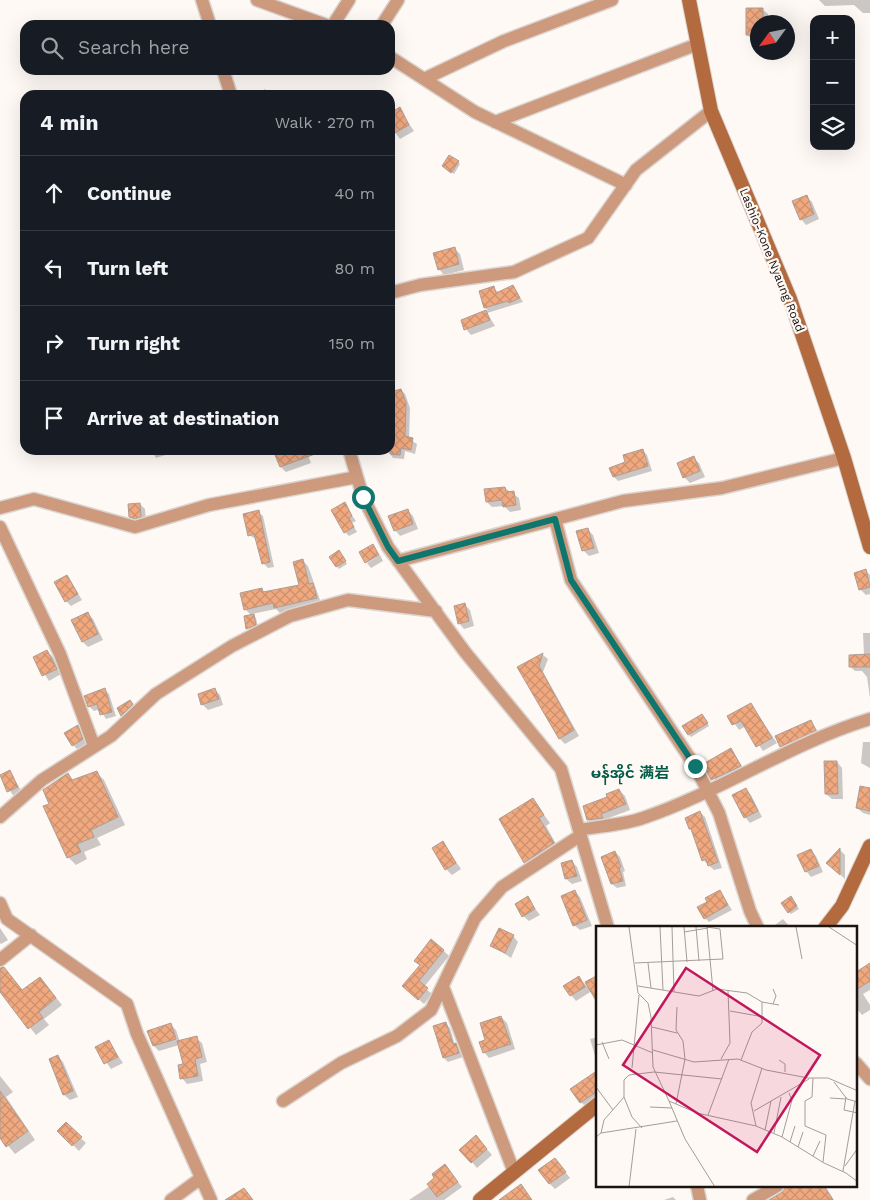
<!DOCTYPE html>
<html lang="en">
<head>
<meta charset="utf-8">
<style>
	:root { --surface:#171b24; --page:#242831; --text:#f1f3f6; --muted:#9ea1a6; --line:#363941 }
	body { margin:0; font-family:"Work Sans","Noto Sans SC","Noto Sans Myanmar",sans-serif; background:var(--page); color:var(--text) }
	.controls { position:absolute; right:15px; top:15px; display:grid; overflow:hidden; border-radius:10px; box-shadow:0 5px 20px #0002 }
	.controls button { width:45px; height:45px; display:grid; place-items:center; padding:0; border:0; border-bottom:1px solid var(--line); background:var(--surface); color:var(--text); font:25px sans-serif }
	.compass { position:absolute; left:750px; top:15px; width:45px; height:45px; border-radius:50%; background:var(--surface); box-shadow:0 5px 20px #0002; rotate:237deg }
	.stop { position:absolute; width:15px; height:15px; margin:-11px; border:4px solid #0f766e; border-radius:50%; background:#fff }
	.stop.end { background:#0f766e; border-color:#fff; box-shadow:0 1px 5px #0008 }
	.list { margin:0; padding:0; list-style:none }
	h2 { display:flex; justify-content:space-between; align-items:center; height:65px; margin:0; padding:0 20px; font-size:21px }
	h2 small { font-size:16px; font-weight:400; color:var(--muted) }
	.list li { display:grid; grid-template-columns:32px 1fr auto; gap:15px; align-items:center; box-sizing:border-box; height:75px; padding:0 20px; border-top:1px solid var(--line) }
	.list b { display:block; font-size:19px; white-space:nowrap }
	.list em { font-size:16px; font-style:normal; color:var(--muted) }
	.icon { flex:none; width:28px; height:28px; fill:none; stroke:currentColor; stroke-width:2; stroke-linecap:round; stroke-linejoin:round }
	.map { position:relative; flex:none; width:870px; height:1200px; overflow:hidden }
	.search { position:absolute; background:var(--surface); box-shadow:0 5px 20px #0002; left:20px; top:20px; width:375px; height:55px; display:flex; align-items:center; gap:12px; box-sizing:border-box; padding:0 18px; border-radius:15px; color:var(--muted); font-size:19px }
	.panel { position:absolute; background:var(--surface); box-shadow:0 5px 20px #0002; left:20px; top:90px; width:375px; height:365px; border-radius:15px }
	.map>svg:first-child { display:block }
</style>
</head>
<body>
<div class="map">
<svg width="870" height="1200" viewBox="0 0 870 1200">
	<defs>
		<pattern id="building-cross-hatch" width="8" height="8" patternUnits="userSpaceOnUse" patternTransform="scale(1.25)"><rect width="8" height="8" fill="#f0a87f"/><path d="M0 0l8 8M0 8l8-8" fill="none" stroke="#cd906d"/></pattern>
	</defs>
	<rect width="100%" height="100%" fill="#fff9f5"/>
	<path fill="#0003" d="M819,0H870V13H863L854,5L825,6Z
		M762,9L768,14V22H758V40H753L747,35Z
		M265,89L271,95H258V94Z
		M399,109L414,131L400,139L390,126V114Z
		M458,162L460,164L454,174L446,168Z
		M807,197L812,202L819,219L806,225L801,219Z
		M454,248L460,254L464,270L444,275L439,269Z
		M513,286L523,302L487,313L495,326L471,335L466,329L462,320L488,310L485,308L493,288L498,292Z
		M401,390L405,394L410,408L409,439L417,444L415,454L405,451L404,459L393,458L389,452H362L360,450H390V402L394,404Z
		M151,450H181L156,458Z
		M275,450H306L311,463L286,472L281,467Z
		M642,450L647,455L652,471L618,481L614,477Z
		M693,458L699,463L705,477L690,483L684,477Z
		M505,488L519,498L521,510L510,512L504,506L492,507L487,502Z
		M140,504L145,509L146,522H136L130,516Z
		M344,504L356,521L352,523L357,532L349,536L345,532Z
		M407,510L413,516L418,529L400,536L395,530Z
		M258,512L263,516L274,567L268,568L263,563L256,539L249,535Z
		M587,529L593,535L599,553L589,556L584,551L578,532Z
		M341,554L347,564L339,569L331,557Z
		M380,555L383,561L371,568L367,563Z
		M303,561L308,566L321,603L280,613L276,609L252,614L256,618L258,627L250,631L245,617L252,616L245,609L262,589L265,593L301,586Z
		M866,571L870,575V594L866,595L861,590L855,574Z
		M67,576L82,600L71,606L66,601Z
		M465,605L470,610L474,626L464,629L459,623Z
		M87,613L93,619L103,640L88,647L83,642Z
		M863,633H870V698L867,677L862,671H855L850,666L864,655Z
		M47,651L53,657L61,674L49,681L34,658Z
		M543,655L548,659L543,672L579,736L565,744L560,739L519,667Z
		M104,689L109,694L116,716L106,719L100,709L94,711L89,706Z
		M215,690L220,695L223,705L208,710L202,704Z
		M133,704L135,707L124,717L122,715Z
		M751,704L777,743L763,751L746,726L739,730L729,716Z
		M705,718L709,726L691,737L689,735Z
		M811,721L821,736L787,752L781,746Z
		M77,727L83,732L88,745L78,750L73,745Z
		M863,742H870V768L861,763Z
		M731,749L746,772L718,785L705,764Z
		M837,762L842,768L843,799H832L826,794Z
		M9,772L23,793L14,797L1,776Z
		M96,772L104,780L125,825L97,838L101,845L84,852L87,859L76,865L68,857V775L74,781Z
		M870,789V815L863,813L857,808Z
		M619,790L625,796L630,810L606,819L607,823L594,825L588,820Z
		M746,790L751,795L762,817L750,823L745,817Z
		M533,800L550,823L546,826L560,851L532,869L525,862Z
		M700,812L705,817L722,868L714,870L703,860L694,832L691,829Z
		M443,843L461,869L452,875L446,869Z
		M811,850L816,856L823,872L811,877L806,871Z
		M840,850L845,855V879L833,868Z
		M615,852L620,857L625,871L623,872L626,886L617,888L612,884L603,857Z
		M572,861L577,867L582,881L572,884L566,879Z
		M575,892L580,897L592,926L580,930L574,925Z
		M720,892L732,910L709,922L705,918L708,902Z
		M527,898L540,915L529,921L523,916Z
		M793,900L799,909L791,914L789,912Z
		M783,919L791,928H771Z
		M0,928L8,940L1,944L0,943Z
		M513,936L518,942L511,958L491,945Z
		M443,950L449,956L424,987L432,994L424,1004L409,991Z
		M870,964V990L863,994L870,1005V1010L862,1015L856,1008V973Z
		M4,968L23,991L46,985L62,1005L44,1019L49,1025L36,1035L0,990V969Z
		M579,978L592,991L576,1001L571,995Z
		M501,1017L507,1023L515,1049L489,1058L484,1052L487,1041Z
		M170,1024L176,1030L180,1042L196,1038L202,1043L207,1062L200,1064L203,1081L187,1084L182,1078L184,1066L179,1045L159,1051L154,1046L149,1031Z
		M446,1024L450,1028L455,1045L460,1049L463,1057L448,1062L444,1058L434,1027Z
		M598,1037V1066L590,1039Z
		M109,1042L123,1063L111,1069L97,1048Z
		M58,1056L63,1062L78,1097L70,1100L64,1095L50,1059Z
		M598,1072V1101L587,1108L581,1102Z
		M0,1076L13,1092L6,1097L35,1140L15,1154L0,1136Z
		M66,1124L86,1143L79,1151L59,1131Z
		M481,1142L492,1155L477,1168L472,1162Z
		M555,1159L570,1178L555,1189L550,1184Z
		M445,1166L462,1187L444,1200H409L430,1186Z
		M789,1186H825L834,1200H772Z
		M673,1197L676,1200H664Z"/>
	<path fill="url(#building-cross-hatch)" stroke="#ac9e96" d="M746,8H763V22H758V35H746Z
		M400,107L409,125L393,134L390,129V113Z
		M449,155L459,161L451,173L442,166Z
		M807,195L814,214L800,220L792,201Z
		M455,247L459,264L438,270L433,253Z
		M513,285L520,298L509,303L508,301L484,308L479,291L494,286L496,293Z
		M486,310L490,320L464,330L461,320Z
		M401,389L406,403L405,436L413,438L411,450L401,448L400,455L390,454V408H394L390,392Z
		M643,449L648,466L613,477L609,468L625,462L623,455Z
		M273,450H323V451L280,467Z
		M694,456L700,471L683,478L677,463Z
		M505,487L506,492L514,491L516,505L503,507L502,500L486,502L484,489Z
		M345,502L352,516L349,518L354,527L344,533L331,510Z
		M140,503L141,517L135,519L129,517L128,504Z
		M408,509L413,524L394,531L388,516Z
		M259,510L270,562L262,564L254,534L248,536L243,514Z
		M588,528L594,548L582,551L576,531Z
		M373,544L379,555L365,563L359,552Z
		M339,550L346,561L336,567L329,557Z
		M303,559L309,584L313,583L317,598L274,608L273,603L244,610L240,593L262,588L263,592L299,585L293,562Z
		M866,569L870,587L859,590L854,573Z
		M67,575L78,594L65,602L54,582Z
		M465,603L469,621L458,624L454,606Z
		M88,612L98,634L82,642L71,620Z
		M254,614L256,625L246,629L244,616Z
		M47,650L57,669L42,676L33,657Z
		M543,653L539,666L574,730L559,739L517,667Z
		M870,654V667H849V655Z
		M105,688L112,712L100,715L97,704L88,707L84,696Z
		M215,688L219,699L201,705L198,694Z
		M130,700L133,704L121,716L117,708Z
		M751,703L772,738L756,747L741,721L732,725L727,716Z
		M702,714L708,723L688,735L682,726Z
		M811,720L816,731L780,747L775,736Z
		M78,725L83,739L72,746L64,733Z
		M731,748L741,766L711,780L703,764Z
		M824,761H837L838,794H825Z
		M10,770L18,787L7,792L0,775Z
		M97,771L118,817L91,830L94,837L77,844L81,852L67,858L43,806L49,804L43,790L68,773L72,780Z
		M860,786L870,788V811L856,808Z
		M746,788L758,811L744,818L732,795Z
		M619,789L626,804L601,814L603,818L587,820L583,806L607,797L606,794Z
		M533,798L544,815L539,818L554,843L524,863L499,819Z
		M700,811L718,862L708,866L706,859L702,861L691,829H689L685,818Z
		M443,841L456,863L445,870L432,848Z
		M840,848V875L826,863Z
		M811,849L819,866L805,872L797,855Z
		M615,851L621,867L619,868L623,881L611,884L601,857Z
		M572,860L577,876L565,879L561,863Z
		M575,890L587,920L573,926L561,896Z
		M720,890L728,905L704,919L697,907L707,902L705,898Z
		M528,896L535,909L522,917L515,904Z
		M791,896L797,906L788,913L781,903Z
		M499,928L514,935L505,953L490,946Z
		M431,939L444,950L419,981L428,988L418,1000L402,986L420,965L414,961Z
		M870,963V981L856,990V972Z
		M4,967L22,990L40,977L56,998L39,1012L43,1018L28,1029L0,992V968Z
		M598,975V1004L585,982Z
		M579,976L585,987L570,996L563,986Z
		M501,1016L511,1044L483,1053L479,1042L485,1040L480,1023Z
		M446,1022L453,1044L456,1043L459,1053L443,1058L433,1026Z
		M171,1023L176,1039L153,1046L147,1031Z
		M197,1036L202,1057L195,1059L198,1076L180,1079L178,1065L183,1064L177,1041Z
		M109,1040L118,1057L104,1064L95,1047Z
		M58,1055L73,1091L63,1095L49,1059Z
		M598,1070V1091L580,1103L570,1089Z
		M0,1091L28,1131L6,1147L0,1138Z
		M66,1122L82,1137L72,1146L57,1131Z
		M476,1135L487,1149L471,1163L459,1150Z
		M555,1158L566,1172L549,1184L538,1170Z
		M445,1164L458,1182L437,1197L427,1184L434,1178L432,1174Z
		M521,1184L532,1200H499Z
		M787,1186H824L833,1200H769L781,1193Z
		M244,1188L253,1200H225Z"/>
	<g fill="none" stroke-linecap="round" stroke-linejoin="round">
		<defs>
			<path id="minor" d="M202,0L210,25
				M257,0L326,25
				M333,25L349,0
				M382,25L398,0
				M390,57L475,112L626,185
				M223,70L231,95
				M424,79L504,41L612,0
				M495,122L698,44
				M390,293L420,285L514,272L588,238L636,170L711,111
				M349,450L363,497L388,547L465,652L561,769L608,928
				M0,508L34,499L135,527L209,505L357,477
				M555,519L571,580L695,766L719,813L750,911L758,928
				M0,527L60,654L94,746
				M398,561L623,501L722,488L844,458
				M0,817L42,780L111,736L156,694L232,646L290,616L348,600L436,611
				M579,830C600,826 623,825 643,818C722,791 791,743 870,719
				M0,903L7,919L127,1004L137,1034L211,1200
				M0,960L31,935
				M443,987L514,1172
				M856,1063L870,1079
				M283,1101L341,1063L397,1036L431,1010L475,918L502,887L581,835
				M697,1186L700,1200
				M171,1200L201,1178
				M753,1200L777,1186"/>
			<path id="secondary" d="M689,0L711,111L790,299L844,458L870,547
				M825,928L842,906L870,846
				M480,1200L598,1104"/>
		</defs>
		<use href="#minor" stroke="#dad5d1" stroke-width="15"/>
		<use href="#secondary" stroke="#dad5d1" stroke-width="16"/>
		<use href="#minor" stroke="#cd9a7e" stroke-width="12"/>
		<use href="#secondary" stroke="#b36a3f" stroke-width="14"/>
	</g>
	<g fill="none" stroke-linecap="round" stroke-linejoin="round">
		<path stroke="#0f766e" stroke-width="6" d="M363,497L388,547L398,561L555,519L571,580L695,766"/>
	</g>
	<g text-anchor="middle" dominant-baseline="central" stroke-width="4.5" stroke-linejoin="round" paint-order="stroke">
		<g font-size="12" fill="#1a1512" stroke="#fff9f5">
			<text transform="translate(772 260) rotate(68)">Lashio-Kone Nyaung Road</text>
		</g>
		<g font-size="15" font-weight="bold" fill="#025a47" stroke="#fff9f5">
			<text x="630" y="773">မန်အိုင် 满岩</text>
		</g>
	</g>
	<g transform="translate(596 926)">
		<rect width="261" height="261" fill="#fff9f5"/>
		<path fill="none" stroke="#a39e9a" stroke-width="1" d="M33,1L42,67L52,77L55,91L57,141L73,175L101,187L160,200L186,211L228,237L250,247L262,256M64,1L67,64M76,1L78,66M88,1L91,36M100,1L103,35M111,1L117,65M200,1L206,33M233,1L262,20M88,6L112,2M39,37L127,33L124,3L111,1M52,37L55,62M42,60L103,70L121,63L151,67L166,76L183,79M177,63L180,70L177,78M81,81L80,104L87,115L89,133M134,85L168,91M56,101L81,107M6,116L13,133M0,119L26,114L57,127M57,124L98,136L142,133L170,144L212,152H232L262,165M125,133L134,117L132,65M145,134L156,106L166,97V76M183,134L189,138V146M36,142L43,69M217,152L216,171L209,175V200L230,209L227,236M238,156L251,173L262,176M0,161L17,184M28,171L36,191L46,202M250,171L248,184L262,187M234,172L250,173M73,175L89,213L119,261M80,178L89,133M54,181L76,182M158,185L213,153M112,189L133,133M160,200L155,177L166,142M169,204L175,175M5,207L8,194L28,171V154L33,149L58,146L126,153M178,207L185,171M0,211L5,207L81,195M186,211L196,174L193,167M194,216L199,200M202,221L207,206M217,230L224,215M249,240L262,222M247,245L259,175M33,261L40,203"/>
		<path fill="#c2185b" fill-opacity="0.15" stroke="#c2185b" stroke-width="2.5" d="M90,42L224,129L161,226L27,139Z"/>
		<rect width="261" height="261" fill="none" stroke="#1a1512" stroke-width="2.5"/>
	</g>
</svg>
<div class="controls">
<button>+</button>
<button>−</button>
<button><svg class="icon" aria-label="layers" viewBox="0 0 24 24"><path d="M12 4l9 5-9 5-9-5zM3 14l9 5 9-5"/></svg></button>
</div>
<svg class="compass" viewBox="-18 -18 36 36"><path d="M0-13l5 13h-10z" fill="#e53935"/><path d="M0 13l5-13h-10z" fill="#9ea1a6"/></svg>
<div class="stop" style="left:363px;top:497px"></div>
<div class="stop end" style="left:695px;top:766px"></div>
<div class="search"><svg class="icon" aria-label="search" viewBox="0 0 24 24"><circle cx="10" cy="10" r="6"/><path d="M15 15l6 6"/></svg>Search here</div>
<section class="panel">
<h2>4 min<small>Walk · 270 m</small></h2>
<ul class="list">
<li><svg class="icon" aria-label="ahead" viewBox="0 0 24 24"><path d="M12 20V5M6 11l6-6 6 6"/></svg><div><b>Continue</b></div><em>40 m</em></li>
<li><svg class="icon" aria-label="left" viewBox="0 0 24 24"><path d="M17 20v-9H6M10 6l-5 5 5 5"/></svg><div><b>Turn left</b></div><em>80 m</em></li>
<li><svg class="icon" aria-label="right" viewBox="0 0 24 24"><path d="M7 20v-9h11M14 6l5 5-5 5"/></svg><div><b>Turn right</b></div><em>150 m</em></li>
<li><svg class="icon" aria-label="arrive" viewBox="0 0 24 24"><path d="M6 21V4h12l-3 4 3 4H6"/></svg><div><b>Arrive at destination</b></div></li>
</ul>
</section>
</div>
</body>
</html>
